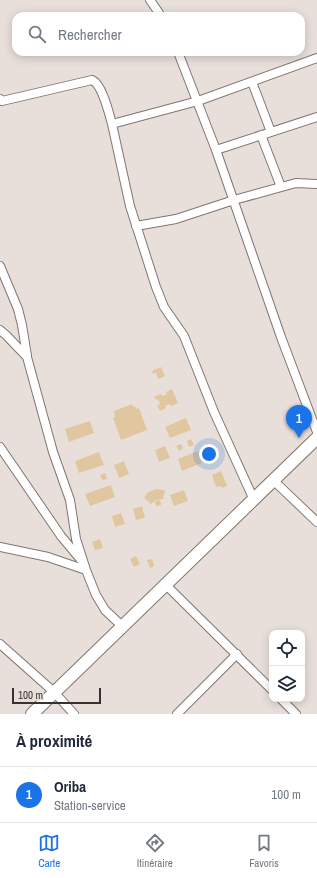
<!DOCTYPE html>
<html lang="fr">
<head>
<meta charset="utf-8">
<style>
	:root { --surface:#fff; --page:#f6f6f7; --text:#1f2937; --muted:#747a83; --line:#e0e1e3; --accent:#1a73e8 }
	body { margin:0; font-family:"Archivo Narrow",sans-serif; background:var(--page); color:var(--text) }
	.controls { position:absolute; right:12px; bottom:12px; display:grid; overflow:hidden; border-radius:8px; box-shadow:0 2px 10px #0003 }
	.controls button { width:36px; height:36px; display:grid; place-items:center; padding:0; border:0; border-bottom:1px solid var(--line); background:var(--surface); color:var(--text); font:20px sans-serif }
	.scale { position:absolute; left:12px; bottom:10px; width:89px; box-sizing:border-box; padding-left:4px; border:2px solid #363230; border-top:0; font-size:11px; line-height:14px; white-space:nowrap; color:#363230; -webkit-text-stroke:3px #e9dfda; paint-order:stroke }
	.you { position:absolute; left:209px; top:454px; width:14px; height:14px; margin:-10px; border:3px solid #fff; border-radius:50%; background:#1a73e8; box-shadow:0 0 0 6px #1a73e833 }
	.badge { display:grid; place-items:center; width:26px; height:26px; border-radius:50%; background:var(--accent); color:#fff; font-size:13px; font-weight:700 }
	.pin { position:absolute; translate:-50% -33px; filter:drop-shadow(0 1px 2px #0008) }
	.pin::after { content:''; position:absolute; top:21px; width:14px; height:12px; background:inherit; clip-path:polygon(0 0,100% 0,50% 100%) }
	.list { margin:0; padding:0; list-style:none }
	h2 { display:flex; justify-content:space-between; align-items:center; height:52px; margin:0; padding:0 16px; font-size:17px }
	h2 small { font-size:13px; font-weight:400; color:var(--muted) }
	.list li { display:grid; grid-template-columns:26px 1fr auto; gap:12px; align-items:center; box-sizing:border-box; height:56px; padding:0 16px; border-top:1px solid var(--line) }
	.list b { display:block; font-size:15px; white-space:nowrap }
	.list p { margin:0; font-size:13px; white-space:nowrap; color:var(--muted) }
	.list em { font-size:13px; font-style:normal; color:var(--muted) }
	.icon { flex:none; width:22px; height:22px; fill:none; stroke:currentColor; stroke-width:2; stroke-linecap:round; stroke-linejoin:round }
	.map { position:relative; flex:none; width:317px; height:714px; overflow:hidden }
	.search { position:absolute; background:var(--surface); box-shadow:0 2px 10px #0003; left:12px; right:12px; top:12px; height:44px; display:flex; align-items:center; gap:10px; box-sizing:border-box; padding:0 14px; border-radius:12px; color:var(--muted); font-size:15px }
	.sheet { height:108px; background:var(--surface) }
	nav { display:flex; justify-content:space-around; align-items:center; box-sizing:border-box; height:56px; border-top:1px solid var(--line); background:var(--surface); font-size:11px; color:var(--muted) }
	nav a { display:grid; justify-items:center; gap:2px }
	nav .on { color:var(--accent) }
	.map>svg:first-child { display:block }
</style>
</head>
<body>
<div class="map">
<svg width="317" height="714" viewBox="0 0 317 714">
	<rect width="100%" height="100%" fill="#e9dfda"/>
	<path fill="#e0c79f" d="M161,367L165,376L158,379L156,373L153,374L152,371Z
		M172,389L178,403L171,406L170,404L165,406L166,408L160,411L157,405L160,404L158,399L156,400L154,397L161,394L162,396L167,394L166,392Z
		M132,404L133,407L135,406L136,409L139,408L147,430L121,440L113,418L115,417L114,411Z
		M186,418L191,430L170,438L165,427Z
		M90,421L94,433L69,442L65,429Z
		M191,439L194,445L189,447L187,441Z
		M181,444L183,448L179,451L176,446Z
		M165,446L170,458L159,462L155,450Z
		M198,451L202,463L182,471L178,459Z
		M99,452L104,465L79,473L75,461Z
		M124,461L129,474L119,478L114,465Z
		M221,471L227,486L222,488L221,486L216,487L212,475Z
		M105,473L107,479L102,480L100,475Z
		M111,485L115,497L90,506L85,494Z
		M156,489L165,490L163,499L156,500L151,504L144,498L147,493Z
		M184,490L188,501L174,506L170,495Z
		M160,500L161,505L156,506L155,501Z
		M142,506L145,518L136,520L133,509Z
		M121,513L125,524L115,527L112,516Z
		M100,539L103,548L95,550L92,542Z
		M136,556L140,564L134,567L130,559Z
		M152,559L154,566L150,568L147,560Z"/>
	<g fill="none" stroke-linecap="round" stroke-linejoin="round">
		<defs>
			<path id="minor" d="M150,0L161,16
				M178,52L216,150L281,337L317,432
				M252,82L271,132
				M0,99L2,101L92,80C102,84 109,113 112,124L198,101L317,58
				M112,124L130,206L156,287L164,307L184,336L214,412L254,500
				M261,135L281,187
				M216,150L317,117
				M136,226L176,219L234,200L296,183L317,184
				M0,266L18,309L22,325L27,356
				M0,330L6,335L27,357L53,452L70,500L76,539L86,570
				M0,447L61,536L81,560
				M273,480L317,522
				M0,547L48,557L86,570L96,595L105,610L122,626
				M165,584L272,690
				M0,644L54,692L74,714
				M281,699L296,714
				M177,714L237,654"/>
			<path id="highway" d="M32,714L317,438"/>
		</defs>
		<use href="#minor" stroke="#7f7671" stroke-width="10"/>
		<use href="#highway" stroke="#7f7671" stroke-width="14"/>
		<use href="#minor" stroke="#fff" stroke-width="8"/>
		<use href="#highway" stroke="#fff" stroke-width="12"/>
	</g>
</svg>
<div class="controls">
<button><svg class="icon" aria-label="locate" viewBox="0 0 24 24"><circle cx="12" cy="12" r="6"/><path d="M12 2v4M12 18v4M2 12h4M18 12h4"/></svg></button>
<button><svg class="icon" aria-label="layers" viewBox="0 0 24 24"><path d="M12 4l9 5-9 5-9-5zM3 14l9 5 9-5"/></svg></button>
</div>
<div class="scale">100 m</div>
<div class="you"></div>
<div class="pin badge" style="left:299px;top:438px">1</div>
<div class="search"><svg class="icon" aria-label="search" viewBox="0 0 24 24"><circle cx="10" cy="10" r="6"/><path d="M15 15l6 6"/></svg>Rechercher</div>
</div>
<section class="sheet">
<h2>À proximité<small></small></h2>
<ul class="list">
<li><span class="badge">1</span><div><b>Oriba</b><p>Station-service</p></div><em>100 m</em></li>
</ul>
</section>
<nav>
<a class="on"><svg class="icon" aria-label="map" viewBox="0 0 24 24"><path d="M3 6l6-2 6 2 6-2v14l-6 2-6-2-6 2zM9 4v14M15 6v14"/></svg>Carte</a>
<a><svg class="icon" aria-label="directions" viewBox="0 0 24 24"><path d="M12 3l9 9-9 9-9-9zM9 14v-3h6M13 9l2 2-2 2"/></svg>Itinéraire</a>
<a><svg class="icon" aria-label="saved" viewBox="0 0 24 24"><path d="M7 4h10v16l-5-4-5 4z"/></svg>Favoris</a>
</nav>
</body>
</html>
